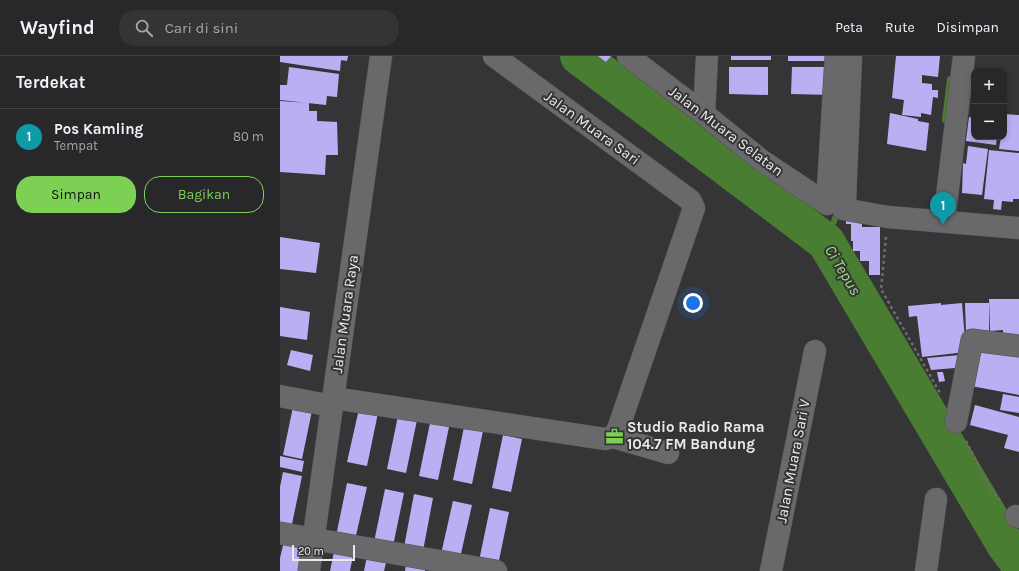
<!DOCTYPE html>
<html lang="id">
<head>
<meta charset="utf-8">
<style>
	:root { --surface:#28282a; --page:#343436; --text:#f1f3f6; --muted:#a5a6a8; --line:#444447; --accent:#7cd155 }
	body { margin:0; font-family:Karla,sans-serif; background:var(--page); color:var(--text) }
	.controls { position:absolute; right:12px; top:12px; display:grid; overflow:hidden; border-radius:8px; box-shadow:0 2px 6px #0003 }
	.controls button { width:36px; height:36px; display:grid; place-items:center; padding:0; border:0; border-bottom:1px solid var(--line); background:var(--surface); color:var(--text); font:20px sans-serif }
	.scale { position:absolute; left:12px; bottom:10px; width:63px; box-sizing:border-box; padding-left:4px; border:2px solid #eae9eb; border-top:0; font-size:11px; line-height:14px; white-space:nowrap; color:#eae9eb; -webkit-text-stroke:3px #353538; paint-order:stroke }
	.you { position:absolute; left:413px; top:247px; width:14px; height:14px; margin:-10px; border:3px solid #fff; border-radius:50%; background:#1a73e8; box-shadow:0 0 0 6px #1a73e833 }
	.badge { display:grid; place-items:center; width:26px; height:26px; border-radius:50%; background:var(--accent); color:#fff; font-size:13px; font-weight:700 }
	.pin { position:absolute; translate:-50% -33px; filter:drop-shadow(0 1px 2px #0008) }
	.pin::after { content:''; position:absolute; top:21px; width:14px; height:12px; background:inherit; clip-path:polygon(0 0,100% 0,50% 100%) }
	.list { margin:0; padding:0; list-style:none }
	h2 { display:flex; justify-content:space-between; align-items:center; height:52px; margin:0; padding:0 16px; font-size:17px }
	h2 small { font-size:13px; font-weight:400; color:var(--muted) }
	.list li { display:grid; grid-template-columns:26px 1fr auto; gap:12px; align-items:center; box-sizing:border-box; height:56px; padding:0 16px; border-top:1px solid var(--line) }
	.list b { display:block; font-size:15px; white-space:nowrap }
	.list p { margin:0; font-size:13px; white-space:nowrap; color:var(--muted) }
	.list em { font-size:13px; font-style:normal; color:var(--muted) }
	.actions { display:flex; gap:8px; padding:12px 16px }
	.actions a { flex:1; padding:9px 0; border:1px solid var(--accent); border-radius:16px; text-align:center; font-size:14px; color:var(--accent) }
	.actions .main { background:var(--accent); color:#111 }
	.icon { flex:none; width:22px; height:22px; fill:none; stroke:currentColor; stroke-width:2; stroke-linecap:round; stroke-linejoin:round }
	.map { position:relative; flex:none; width:739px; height:515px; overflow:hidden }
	header { display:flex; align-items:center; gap:24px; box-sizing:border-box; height:56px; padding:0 20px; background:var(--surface); border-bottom:1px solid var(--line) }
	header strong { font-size:19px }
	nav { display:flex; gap:22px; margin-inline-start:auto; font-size:14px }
	.search { width:280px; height:36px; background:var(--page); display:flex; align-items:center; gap:10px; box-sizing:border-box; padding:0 14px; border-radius:16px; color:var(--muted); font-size:15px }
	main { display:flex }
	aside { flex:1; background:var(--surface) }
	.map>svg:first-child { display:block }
</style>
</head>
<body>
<header>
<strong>Wayfind</strong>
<div class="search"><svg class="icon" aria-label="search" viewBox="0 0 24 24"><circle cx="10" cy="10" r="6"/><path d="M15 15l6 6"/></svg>Cari di sini</div>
<nav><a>Peta</a><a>Rute</a><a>Disimpan</a></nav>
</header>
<main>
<aside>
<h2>Terdekat<small></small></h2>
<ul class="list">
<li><span class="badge" style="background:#0f9aa8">1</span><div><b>Pos Kamling</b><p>Tempat</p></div><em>80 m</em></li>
</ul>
<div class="actions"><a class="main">Simpan</a><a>Bagikan</a></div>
</aside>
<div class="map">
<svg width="739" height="515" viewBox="0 0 739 515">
	<rect width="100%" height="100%" fill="#353538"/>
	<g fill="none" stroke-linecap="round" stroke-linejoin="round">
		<path stroke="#497d32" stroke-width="6" d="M665,64L670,23
			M546,186L556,160"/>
		<path stroke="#497d32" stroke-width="38" d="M299,0L546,186L725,488L739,507"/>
	</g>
	<path fill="#bcaef2" d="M0,0H68L67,5L61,4L60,15L0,6Z
		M318,0H331L326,6Z
		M451,0H491V4H451Z
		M508,0H547V5H508Z
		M616,0H660L658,21L642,19V27L652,28V34H658V42L653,41L651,59L641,57V61L622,59L624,44L612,42Z
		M9,11L59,18L57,41L47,40L46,49L0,44V29H7Z
		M449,11H488V39L449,38Z
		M512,11H551V39L511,38Z
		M0,45L29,47V55H37V65L57,66L58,99H46L45,119L0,116Z
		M610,57L638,63V65L649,67L646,95L607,88Z
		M724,58L739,59V95L719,93L721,81H724Z
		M689,61L694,62V81H717L716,89L686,85Z
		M688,90L708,93L702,139L682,137L683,107L686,108Z
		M709,94L739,97V143H733V146L722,145L721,154L713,153L714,144L704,143Z
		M566,158H582V171H600V219H589V205H580V195H573V185H571V168H566Z
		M0,181L40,187L36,217L0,213Z
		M709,243H739V284H723V274L710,275Z
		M661,247V249L682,247L686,296L642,301L637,260L629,261L628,250Z
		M685,247H709V276L686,277Z
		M0,251L30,256L27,284L0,280Z
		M698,291L739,298V339L691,330Z
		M11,294L33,299L30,315L7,309Z
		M680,299L675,312L651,314L647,302Z
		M657,316H663L665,325L659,326Z
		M723,338L739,341V357L720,354Z
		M14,346L33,350L22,403L3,399Z
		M695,349L739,361V396L724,392L728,379L690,369Z
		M79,353L98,357L87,410L67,406Z
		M118,360L137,364L126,417L107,413Z
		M150,367L169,371L158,424L139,420Z
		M184,371L203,375L192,428L173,424Z
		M223,379L242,383L231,436L212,432Z
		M0,400L24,405L22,416L0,411Z
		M3,416L22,420L11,473L0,470V431Z
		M67,427L87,431L75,484L56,480Z
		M105,433L124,437L113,490L94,486Z
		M134,438L153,442L143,495L124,491Z
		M173,445L192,449L180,502L161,498Z
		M210,452L229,456L218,509L199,505Z
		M4,485L23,489L25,515H0V502Z
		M55,491L74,494L70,515H50Z
		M88,495L108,499L104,515H84Z
		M127,502L147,507L145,515H125Z"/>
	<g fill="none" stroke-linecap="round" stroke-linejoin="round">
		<defs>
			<path id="street" d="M348,0L424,58L482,105L547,148L556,0
				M571,0L565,146L563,153L608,161L739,172
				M424,58L427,0
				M664,165L684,0
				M0,340L52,350
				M53,342L325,383L333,381L338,373L414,152L410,144L214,0
				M676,366L692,284L739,290
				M333,381L388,397
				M736,460L739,461
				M0,477L216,515
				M29,515L101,0
				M491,515L535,295
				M646,515L656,443"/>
		</defs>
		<use href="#street" stroke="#525154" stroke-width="23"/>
		<path stroke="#6c6c6f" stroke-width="2.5" stroke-dasharray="3 3" stroke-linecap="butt" d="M606,181L601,233L660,337
			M686,385L711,434L721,446"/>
		<use href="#street" stroke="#69696c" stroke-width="22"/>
	</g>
	<defs>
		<symbol id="office-bare" viewBox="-9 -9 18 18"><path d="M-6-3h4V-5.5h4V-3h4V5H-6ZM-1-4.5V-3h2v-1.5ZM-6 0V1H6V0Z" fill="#7cd155" stroke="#353538" stroke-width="2.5" paint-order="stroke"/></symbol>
	</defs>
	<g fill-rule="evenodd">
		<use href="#office-bare" x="322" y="368" width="25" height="25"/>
	</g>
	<g text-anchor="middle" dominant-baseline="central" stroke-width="4" stroke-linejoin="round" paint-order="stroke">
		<g font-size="15" fill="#eae9eb" stroke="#353538">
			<text transform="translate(312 72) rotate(36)">Jalan Muara Sari</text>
			<text transform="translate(446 75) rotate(37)">Jalan Muara Selatan</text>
			<text transform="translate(65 258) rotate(-82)">Jalan Muara Raya</text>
			<text transform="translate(513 405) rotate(-79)">Jalan Muara Sari V</text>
		</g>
		<g font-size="15" font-weight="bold" fill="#eae9eb" stroke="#353538" text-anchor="start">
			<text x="347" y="371">Studio Radio Rama<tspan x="347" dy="17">104.7 FM Bandung</tspan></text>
		</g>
		<g font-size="16" font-style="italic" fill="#9ae27d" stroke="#353538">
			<text transform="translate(563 214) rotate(59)">Ci Tepus</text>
		</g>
	</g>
</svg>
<div class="controls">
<button>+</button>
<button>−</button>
</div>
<div class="scale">20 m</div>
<div class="you"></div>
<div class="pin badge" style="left:663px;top:169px;background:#0f9aa8">1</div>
</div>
</main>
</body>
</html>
